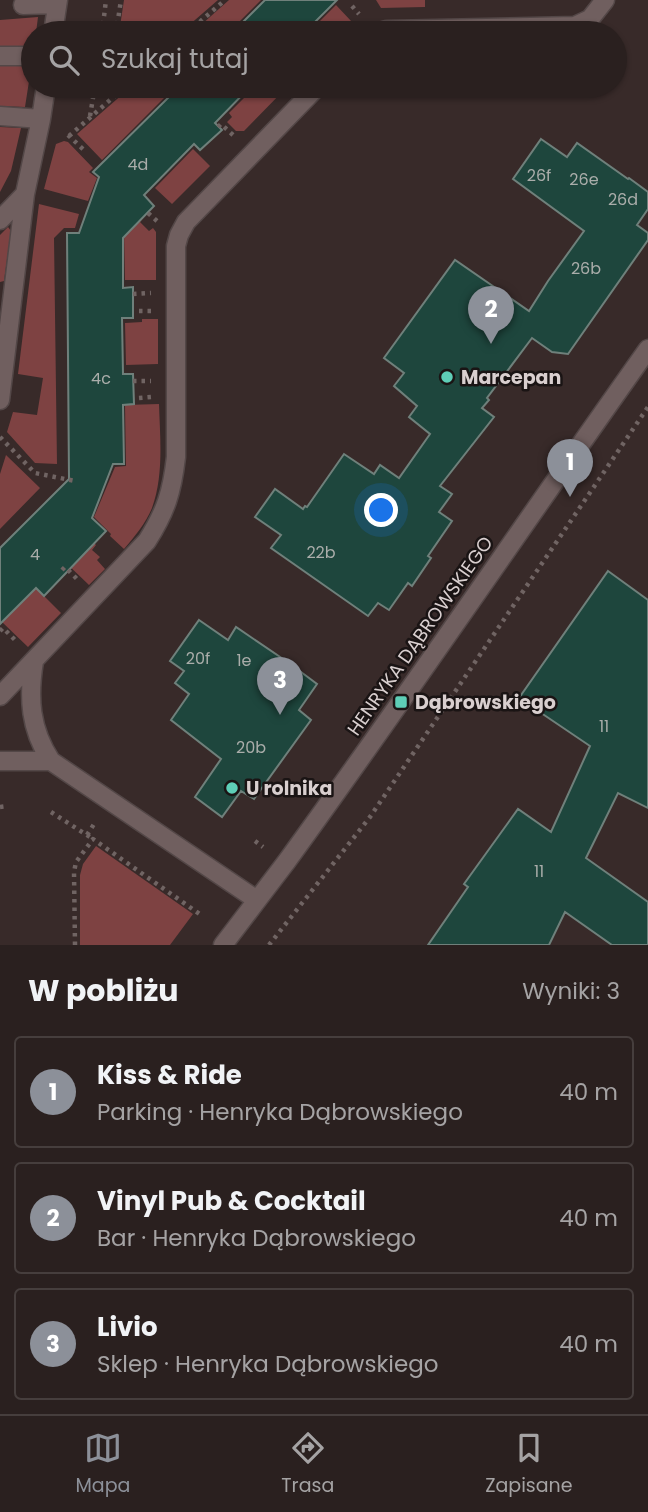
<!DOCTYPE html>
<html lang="pl">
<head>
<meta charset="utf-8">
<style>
	:root { --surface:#2a201f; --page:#362d2c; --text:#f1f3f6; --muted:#a5a3a4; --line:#463e3d; --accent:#8c9099 }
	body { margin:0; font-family:Poppins,sans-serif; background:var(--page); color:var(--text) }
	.you { position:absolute; left:382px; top:511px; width:24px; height:24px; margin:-18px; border:5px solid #fff; border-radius:50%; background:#1a73e8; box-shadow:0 0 0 10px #1a73e833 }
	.badge { display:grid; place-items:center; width:46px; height:46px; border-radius:50%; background:var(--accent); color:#fff; font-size:23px; font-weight:700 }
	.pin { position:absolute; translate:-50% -58px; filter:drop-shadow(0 2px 4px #0008) }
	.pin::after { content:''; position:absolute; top:37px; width:24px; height:21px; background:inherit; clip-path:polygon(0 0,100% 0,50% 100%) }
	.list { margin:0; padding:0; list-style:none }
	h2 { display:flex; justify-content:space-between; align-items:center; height:91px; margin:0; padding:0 28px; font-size:30px }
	h2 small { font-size:23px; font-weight:400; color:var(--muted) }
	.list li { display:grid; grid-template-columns:46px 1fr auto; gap:21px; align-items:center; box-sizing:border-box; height:112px; margin:0 14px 14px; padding:0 14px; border:2px solid var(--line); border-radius:7px }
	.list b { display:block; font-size:26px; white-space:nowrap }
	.list p { margin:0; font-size:23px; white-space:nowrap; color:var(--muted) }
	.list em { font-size:23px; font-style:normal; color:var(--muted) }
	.icon { flex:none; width:38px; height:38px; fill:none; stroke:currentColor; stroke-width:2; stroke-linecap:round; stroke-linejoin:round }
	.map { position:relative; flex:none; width:648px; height:945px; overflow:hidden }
	.search { position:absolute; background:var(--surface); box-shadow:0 2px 5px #0004; left:21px; right:21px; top:21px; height:77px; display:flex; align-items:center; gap:18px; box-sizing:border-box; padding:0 24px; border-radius:38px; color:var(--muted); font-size:26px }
	.sheet { height:469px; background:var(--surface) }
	nav { display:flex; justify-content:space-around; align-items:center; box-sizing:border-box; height:98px; border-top:2px solid var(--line); background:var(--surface); font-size:19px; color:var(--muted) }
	nav a { display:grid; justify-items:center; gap:4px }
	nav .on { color:var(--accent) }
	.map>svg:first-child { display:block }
</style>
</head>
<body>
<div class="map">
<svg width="648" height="945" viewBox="0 0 648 945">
	<rect width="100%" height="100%" fill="#382a29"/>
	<path fill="#7e4242" d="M124,0H218L180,33H119Z
		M229,0H261L228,33H192Z
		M376,0H425V7L381,8Z
		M336,5L352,22L342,33H314L311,30Z
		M38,17L36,33H33V51L0,50V20Z
		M0,61L32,62L25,107L0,106Z
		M132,86H176L102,160L77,134Z
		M256,86H288L244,131H236L227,122L232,117L229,113Z
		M0,127L21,128L11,171L0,192Z
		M64,141L68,142L93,168L89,172L97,178L88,201L44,189L56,144Z
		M193,149L210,166L172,204L155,188Z
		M126,202L143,218L140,222L149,231L153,228L156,232V280H125L124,232Z
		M39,204L79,214L75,228H64L54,238L57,464L35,463L7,432L13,412L37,415L43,378L18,374Z
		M8,227L11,231L4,281L0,282V235Z
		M142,319H158V364L126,365L125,323L142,322Z
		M159,404C160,438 164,475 152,508C146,523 134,537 124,549L110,536L111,534L94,517L115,467L126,466L125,405Z
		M6,455L40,488L0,529V474Z
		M87,536L96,545L92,550L100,557L97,560L105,569L89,585L63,560Z
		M36,588L61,613L28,647L2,622Z
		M96,846L193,914L170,945H80V875L83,864Z"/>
	<path fill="#1e463d" stroke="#6f807b" stroke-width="2" d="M265,0H337L304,33H232Z
		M180,86H251L215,123L222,130L200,150L194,144L144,195L154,206L123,238V288L133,287V318H122L123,374H133L134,404L123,405L124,464H113L92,518L106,531L44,596L36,588L0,624V548L69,479L67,233H79L99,177L93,172Z
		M541,139L567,157L577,143L628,179L629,178L648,192V209L637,225L648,233V240L568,354L552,352L532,338L487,398L489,400L482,408L494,417L440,486L452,494L439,512L452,521L428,556L431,558L412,586L408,583L389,610L378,603L368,616L271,548L281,535L255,517L275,489L303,509L305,506L307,507L344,454L374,474L380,465L399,478L430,434L409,417L417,406L394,386L404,373L384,358L455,260L529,311L548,281L584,231L513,179Z
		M608,571L648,600V808L618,793L586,858L648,902V945H612L565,912L549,945H428L468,887L464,884L518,809L551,832L590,746L519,698Z
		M199,620L228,640L236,627L289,663L317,684L299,710L311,720L254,799L241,791L222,817L195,797L221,759L171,720L189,694L175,683L184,671L170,661Z"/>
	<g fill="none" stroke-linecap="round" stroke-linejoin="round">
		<defs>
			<path id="minor" d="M23,5L57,4
				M53,33L58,0
				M376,33L387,30L575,26L590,19L605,0
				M0,56H33
				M0,116L41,119
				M0,220L25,194
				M0,400L25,194L41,119L46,86
				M34,661C28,698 30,729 51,761
				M0,696L147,541C166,511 172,492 176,457V246L179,235L186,222L318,86
				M0,761H51L257,900
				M223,945C244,917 266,889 287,861C410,692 527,519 648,349"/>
		</defs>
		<use href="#minor" stroke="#534747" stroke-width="21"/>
		<path stroke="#706463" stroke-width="4.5" stroke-dasharray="3.5 5" stroke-linecap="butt" d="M352,6L359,14
			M102,33L106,0
			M116,33L121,0
			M187,33L225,0
			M90,116L95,86
			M218,127L221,124L234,136
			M68,135L85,151
			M69,136L126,86
			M148,213L157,221
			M133,294L151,293
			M139,311H151
			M133,381H151
			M139,398L151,397
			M0,437L35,473L75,481
			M62,570L65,567L77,579
			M0,631L3,628L17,642
			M0,807L8,806
			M51,812L93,839
			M87,835L96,821
			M255,841L263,847
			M75,945L74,872L76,862L93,839L201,915
			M269,945L370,817L648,407"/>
		<use href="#minor" stroke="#705f5f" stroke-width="18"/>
	</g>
	<g fill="#5eceb7" stroke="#1a1414" stroke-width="2.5">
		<circle cx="447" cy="377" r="7"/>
		<rect x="394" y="695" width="14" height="14" rx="3.5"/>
		<circle cx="232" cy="788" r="7"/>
	</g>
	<g text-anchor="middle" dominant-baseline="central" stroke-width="5" stroke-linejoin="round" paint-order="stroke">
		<g font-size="16" fill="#aaadaa">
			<text x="138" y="164">4d</text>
			<text x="539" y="175">26f</text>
			<text x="584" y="179">26e</text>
			<text x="623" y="199">26d</text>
			<text x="586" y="268">26b</text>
			<text x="101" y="378">4c</text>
			<text x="321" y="552">22b</text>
			<text x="35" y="554">4</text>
			<text x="198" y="658">20f</text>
			<text x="244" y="660">1e</text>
			<text x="604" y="726">11</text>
			<text x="251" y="747">20b</text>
			<text x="539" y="871">11</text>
		</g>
		<g font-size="19" font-weight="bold" fill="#d9cfcf" stroke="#1a1414" text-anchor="start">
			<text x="461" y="377">Marcepan</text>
			<text x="415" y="702">Dąbrowskiego</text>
			<text x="246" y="788">U rolnika</text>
		</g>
		<g font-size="19" fill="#d9cfcf" stroke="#1a1414">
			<text transform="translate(420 636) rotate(-55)">HENRYKA DĄBROWSKIEGO</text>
		</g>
	</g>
</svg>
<div class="you"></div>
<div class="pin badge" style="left:570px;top:497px">1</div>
<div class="pin badge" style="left:491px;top:344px">2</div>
<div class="pin badge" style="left:280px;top:715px">3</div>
<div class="search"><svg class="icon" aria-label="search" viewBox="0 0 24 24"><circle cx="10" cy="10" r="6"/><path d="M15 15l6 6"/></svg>Szukaj tutaj</div>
</div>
<section class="sheet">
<h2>W pobliżu<small>Wyniki: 3</small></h2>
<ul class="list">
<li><span class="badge">1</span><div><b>Kiss &amp; Ride</b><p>Parking · Henryka Dąbrowskiego</p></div><em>40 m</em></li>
<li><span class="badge">2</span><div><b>Vinyl Pub &amp; Cocktail</b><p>Bar · Henryka Dąbrowskiego</p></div><em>40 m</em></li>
<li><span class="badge">3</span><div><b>Livio</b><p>Sklep · Henryka Dąbrowskiego</p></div><em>40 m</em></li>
</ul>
</section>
<nav>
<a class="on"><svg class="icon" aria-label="map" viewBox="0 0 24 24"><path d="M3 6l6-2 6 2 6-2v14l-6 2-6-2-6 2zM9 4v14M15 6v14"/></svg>Mapa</a>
<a><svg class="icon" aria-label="directions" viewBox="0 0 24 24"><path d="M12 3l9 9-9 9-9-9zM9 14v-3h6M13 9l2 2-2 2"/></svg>Trasa</a>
<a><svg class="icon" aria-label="saved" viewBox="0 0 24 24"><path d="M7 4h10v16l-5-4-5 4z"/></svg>Zapisane</a>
</nav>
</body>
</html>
